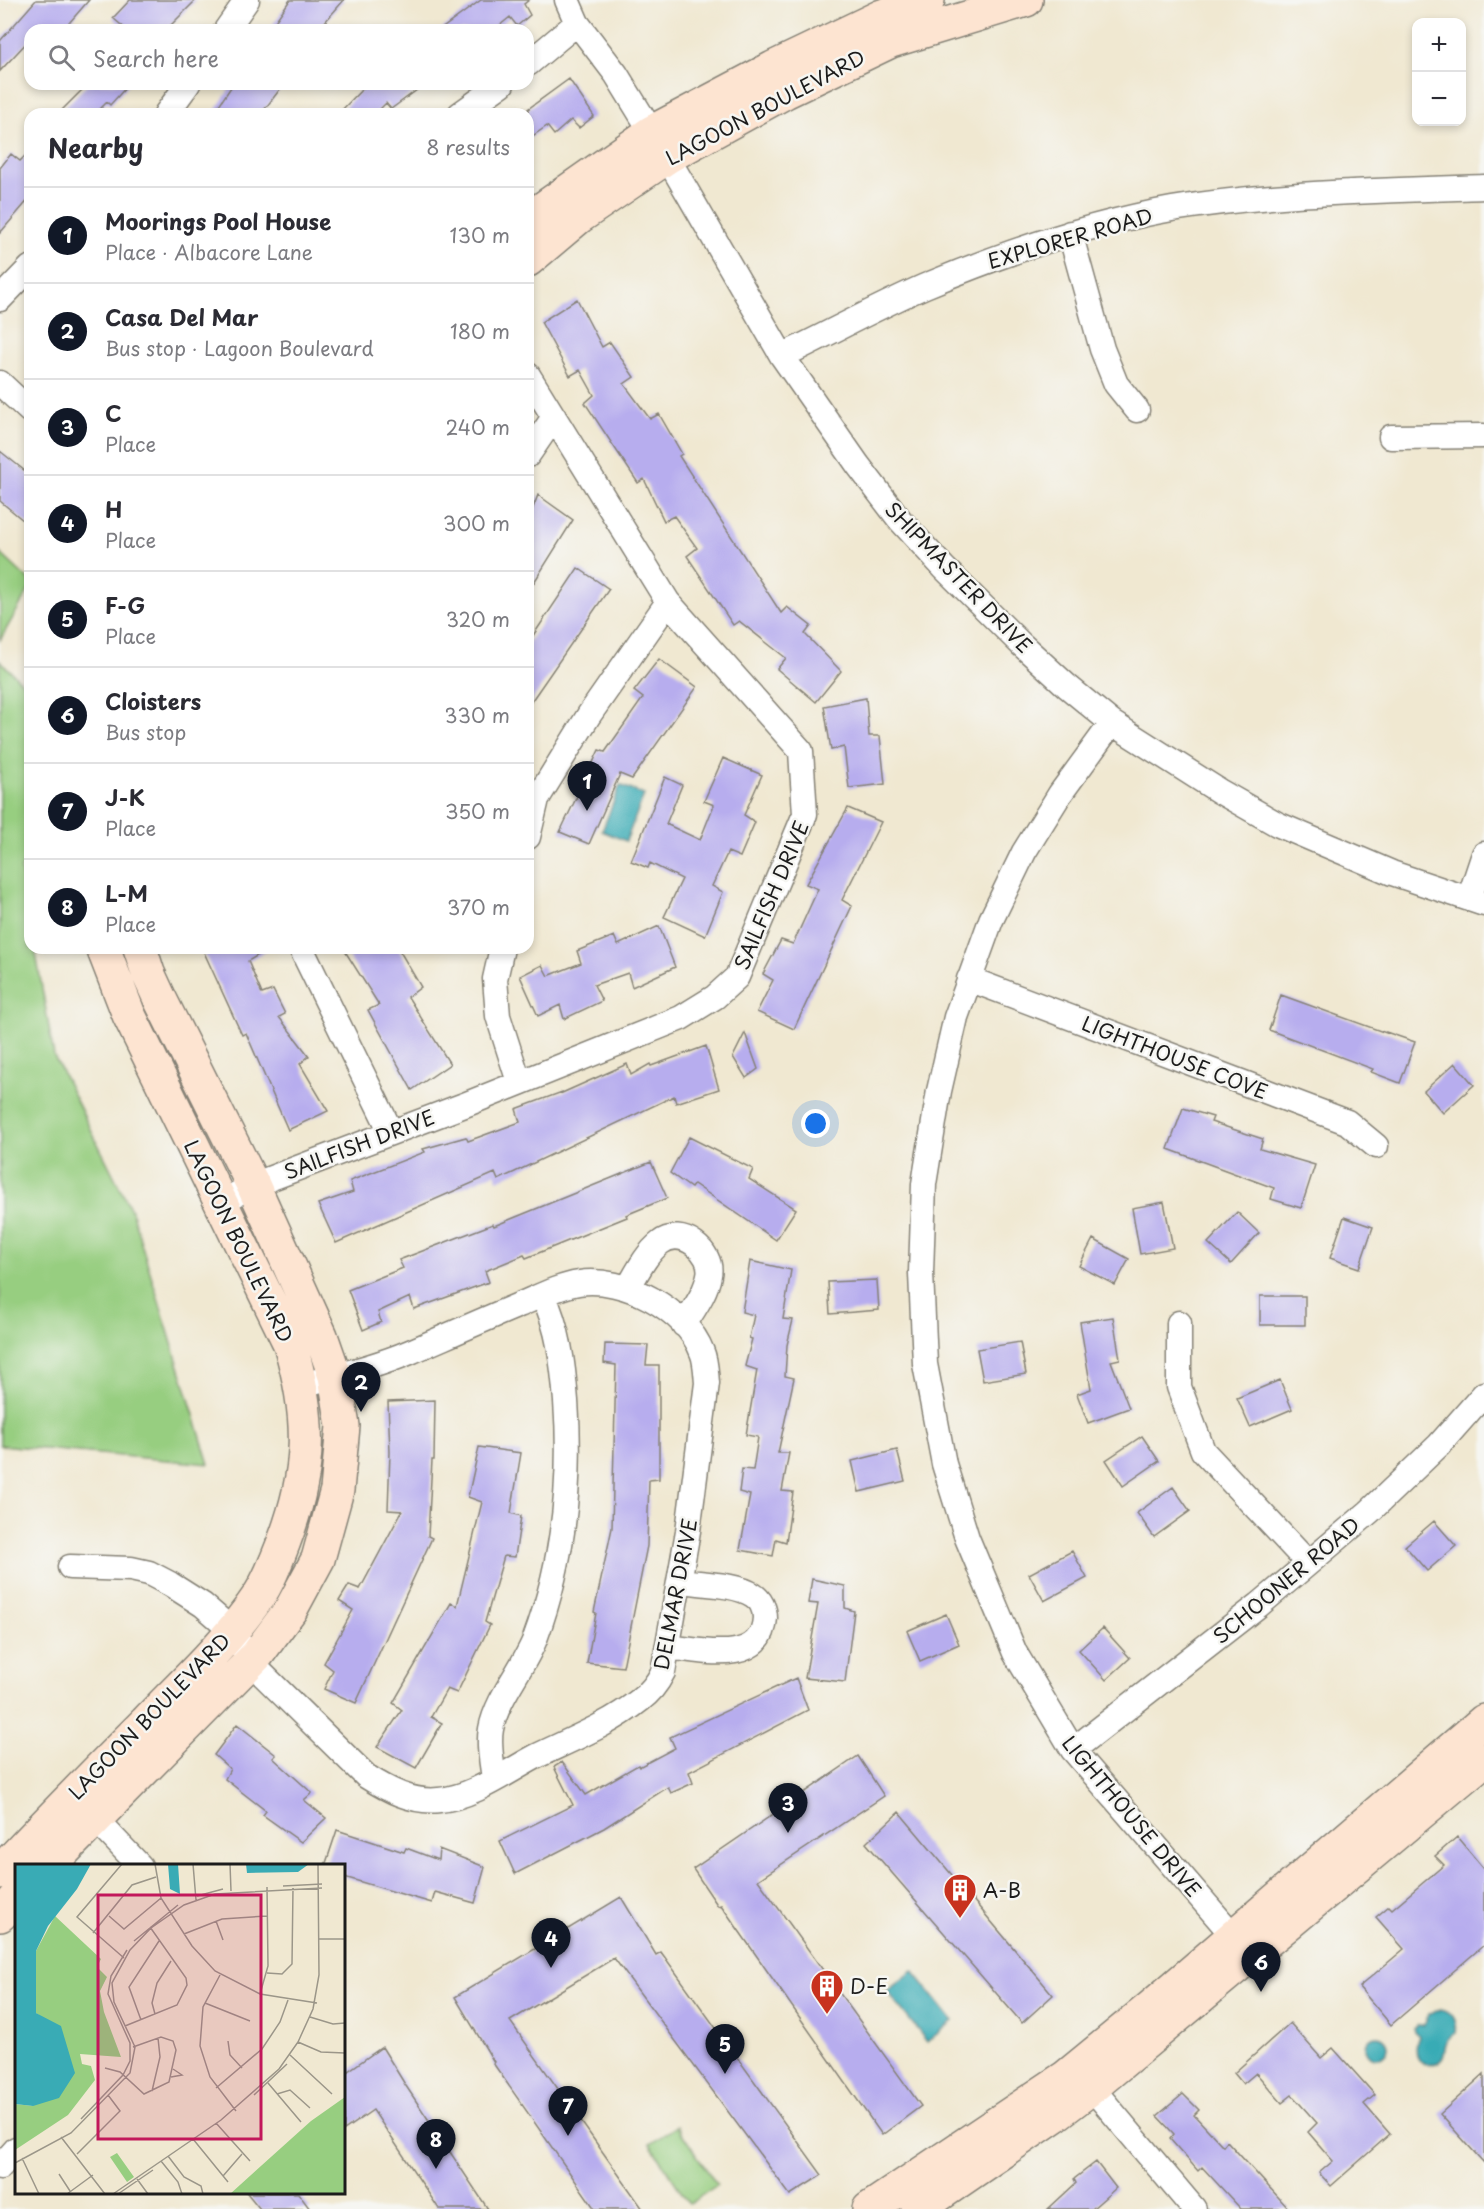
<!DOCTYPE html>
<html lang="en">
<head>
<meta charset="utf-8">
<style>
	:root { --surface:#fff; --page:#f2f2f3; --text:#2b2b33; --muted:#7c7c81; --line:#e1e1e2; --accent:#111827 }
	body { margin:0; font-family:"Playpen Sans",sans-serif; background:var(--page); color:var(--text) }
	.controls { position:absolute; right:18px; top:18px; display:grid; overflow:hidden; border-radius:12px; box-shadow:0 3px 9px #0003 }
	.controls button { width:54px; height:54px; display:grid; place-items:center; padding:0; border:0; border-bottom:2px solid var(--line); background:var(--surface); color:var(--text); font:30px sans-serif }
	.you { position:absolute; left:816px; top:1124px; width:21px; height:21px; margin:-15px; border:4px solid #fff; border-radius:50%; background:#1a73e8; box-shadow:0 0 0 9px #1a73e833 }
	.badge { display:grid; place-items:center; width:39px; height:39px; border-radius:50%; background:var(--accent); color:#fff; font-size:20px; font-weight:700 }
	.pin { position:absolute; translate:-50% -50px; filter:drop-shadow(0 2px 3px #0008) }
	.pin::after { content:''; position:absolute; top:32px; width:21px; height:18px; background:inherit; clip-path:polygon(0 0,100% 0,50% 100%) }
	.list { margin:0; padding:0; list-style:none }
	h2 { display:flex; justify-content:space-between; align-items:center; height:78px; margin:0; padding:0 24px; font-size:26px }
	h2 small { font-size:20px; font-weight:400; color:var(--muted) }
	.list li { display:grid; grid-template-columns:39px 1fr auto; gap:18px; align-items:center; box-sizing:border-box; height:96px; padding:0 24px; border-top:2px solid var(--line) }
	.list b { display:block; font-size:22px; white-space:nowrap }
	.list p { margin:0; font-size:20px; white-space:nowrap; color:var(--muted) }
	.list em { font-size:20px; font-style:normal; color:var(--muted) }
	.icon { flex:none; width:33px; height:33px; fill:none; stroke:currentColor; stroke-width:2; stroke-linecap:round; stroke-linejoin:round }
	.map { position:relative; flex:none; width:1484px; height:2209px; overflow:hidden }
	.search { position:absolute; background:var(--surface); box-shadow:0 3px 9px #0003; left:24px; top:24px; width:510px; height:66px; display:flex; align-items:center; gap:15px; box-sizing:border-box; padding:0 21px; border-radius:18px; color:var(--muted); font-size:22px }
	.panel { position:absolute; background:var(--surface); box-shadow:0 3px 9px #0003; left:24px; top:108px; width:510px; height:846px; border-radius:18px }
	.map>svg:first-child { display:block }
</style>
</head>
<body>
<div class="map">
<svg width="1484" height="2209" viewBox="0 0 1484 2209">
	<rect width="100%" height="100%" fill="#f6f6f2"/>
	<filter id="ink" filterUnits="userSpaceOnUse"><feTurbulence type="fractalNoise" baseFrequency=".0167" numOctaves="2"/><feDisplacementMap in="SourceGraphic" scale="12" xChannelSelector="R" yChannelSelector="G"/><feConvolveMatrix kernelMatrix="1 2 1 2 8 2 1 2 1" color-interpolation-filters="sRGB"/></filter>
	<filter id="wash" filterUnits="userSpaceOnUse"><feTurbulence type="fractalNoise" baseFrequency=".008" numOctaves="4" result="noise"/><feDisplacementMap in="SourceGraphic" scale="24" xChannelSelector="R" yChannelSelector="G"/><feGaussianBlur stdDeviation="1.35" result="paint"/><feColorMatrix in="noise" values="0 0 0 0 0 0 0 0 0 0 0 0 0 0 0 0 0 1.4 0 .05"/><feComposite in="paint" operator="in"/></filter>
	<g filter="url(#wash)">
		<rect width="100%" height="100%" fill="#f0e8d1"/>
		<path fill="#97ce80" stroke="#5a754e" stroke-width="1.5" d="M0,553L30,581V588L0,640Z
			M0,661L30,690V851L21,869L30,922V948H35L54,1056L131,1210L209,1464L0,1445Z
			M677,2126L717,2185L689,2204L650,2144Z"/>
		<path fill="#39abb5" stroke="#2a6468" stroke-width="1.5" d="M620,785L644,795L626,841L602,831Z
			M913,1971L953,2021L927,2042L887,1991Z
			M1440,2009C1452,2010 1458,2021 1456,2033C1453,2035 1450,2037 1448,2039C1442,2048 1448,2059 1436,2063C1416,2071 1413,2049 1419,2036L1415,2032L1414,2029L1418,2025H1424L1429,2015Z
			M1366 2047a11 11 0 1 1 22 0a11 11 0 1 1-22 0Z"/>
		<g id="blocks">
			<path fill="#b7adee" d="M36,0H89L63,30H30V39L0,71V41Z
				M130,0H196L166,30H127L113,18Z
				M290,0H344L318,30H269Z
				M481,0H529L524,4L530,15L517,26L510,17L494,30H440Z
				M569,79L594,116L579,128L571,120L554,135L547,126L528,139V109Z
				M88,84H129L110,105L107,102L95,114H58Z
				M233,84H284L261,114H213Z
				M367,84H425L391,109L386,103L375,114H338Z
				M30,151V198L0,233V168L11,154L20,161Z
				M577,299L602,347L610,342L634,377L624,384L650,419L659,414L682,454L679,456L781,613L787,607L811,626L805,634L841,671L816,702L777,669L786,658L739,621L733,625L687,556L697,548L674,516L664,521L644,479L638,483L585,403L594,395L580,370L570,376L541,322Z
				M0,451L30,475V526L0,501Z
				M538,495L573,520L528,592V512L531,513Z
				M578,568L609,589L528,706V643Z
				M659,659L697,687L632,779L620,774L589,844L560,832L599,750L605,752L643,698L634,691Z
				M866,698L869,736H880L885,784L849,788L844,747L831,750L824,706Z
				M723,758L762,775L744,815L755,822L740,857L728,852L712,886L723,892L705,936L664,917L682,879L650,863L648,868L631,861L665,777L682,785L666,824L700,840L714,805L704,801Z
				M848,808L881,822L842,900L852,906L794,1029L757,1012L773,980L763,974L781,940L793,944L818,889L806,884Z
				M659,926L675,967L632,987L628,973L594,985L602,1001L564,1019L560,1005L538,1016L520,976L542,965L548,976L581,963L577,951L614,936L618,945Z
				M202,948H270L248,961L262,994L273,990L285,1014L279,1017L309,1056L300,1064L328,1111L288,1130L246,1033L242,1035Z
				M343,948H398L421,987L408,997L450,1064L412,1090L368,1010L379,1005Z
				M1281,995L1386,1033V1032L1415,1042L1400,1083L1371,1072L1373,1069L1269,1030Z
				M745,1033L758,1069L746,1078L733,1057Z
				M706,1046L719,1089L676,1103L674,1096L498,1180L495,1173L336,1243L318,1204L353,1192L350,1181L425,1152L423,1149L466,1137L468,1141L520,1122L516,1109L562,1092V1093L627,1064L631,1075L650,1064L651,1066Z
				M1455,1063L1474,1085L1443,1113L1424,1091Z
				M1183,1108L1213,1117L1211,1122L1263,1139L1260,1149L1315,1165L1301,1208L1271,1199L1274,1188L1168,1149Z
				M689,1137L753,1169L749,1179L796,1209L776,1240L694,1184L691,1188L670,1173Z
				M651,1162L667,1198L626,1215L627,1217L526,1258L524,1255L485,1271L489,1282L414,1309L410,1297L378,1312L381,1322L363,1330L348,1290L403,1268L399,1260L493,1224L494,1226Z
				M1164,1202L1173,1248L1140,1254L1132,1208Z
				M1237,1212L1259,1233L1231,1264L1208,1243Z
				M1344,1217L1373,1227L1359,1268L1330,1258Z
				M1093,1239L1129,1259L1115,1285L1079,1266Z
				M750,1261L791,1270L783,1319L793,1320L787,1345L785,1376L794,1378L778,1453H789L782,1491L793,1492L786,1542L776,1539L773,1556L740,1550L750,1495L739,1492L742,1469L753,1470L758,1437L746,1435L757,1370L745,1366L752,1339L749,1338L754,1315L742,1312Z
				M877,1280L879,1310L830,1314L828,1282Z
				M1260,1296H1305V1325H1260Z
				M1113,1317L1120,1359L1111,1361L1129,1408L1088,1423L1077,1394L1091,1389L1080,1322Z
				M1020,1342L1026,1374L983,1381L977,1349Z
				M605,1344L648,1345L646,1365H659V1479L649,1480L647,1546L623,1667L587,1663L596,1613L594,1612L612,1528L616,1365L604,1363Z
				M1280,1380L1292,1409L1250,1427L1237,1398Z
				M435,1400L434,1460H432L428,1536L432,1538L356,1703L324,1689L333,1670L324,1663L353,1610L339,1601L349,1585L360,1589L402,1511L388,1510L390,1452L388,1402Z
				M1142,1436L1159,1461L1123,1486L1106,1460Z
				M479,1447L521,1453L511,1513L521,1516L515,1557L504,1556L485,1622L490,1625L457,1693L447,1689L431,1717L442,1723L416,1768L377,1747L402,1710L393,1703L451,1603L457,1606L482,1502L468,1497Z
				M897,1450L905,1481L859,1492L852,1461Z
				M1173,1487L1190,1511L1154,1537L1137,1513Z
				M1434,1521L1456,1546L1427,1571L1405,1546Z
				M1072,1551L1087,1578L1044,1601L1029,1574Z
				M812,1579L845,1586V1608L854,1611L845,1682L805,1678L818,1604L808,1603Z
				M946,1614L959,1644L920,1661L907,1631Z
				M1103,1628L1130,1658L1106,1680L1079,1650Z
				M796,1678L808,1710L689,1772L693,1783L671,1793L668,1787L604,1828L515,1874L500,1841L573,1805L554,1767L562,1762L586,1795L638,1765L639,1767L675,1748L670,1737Z
				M237,1724L276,1755L273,1758L312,1793L304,1800L326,1818L301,1842L263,1815L266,1811L225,1779L230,1769L214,1755Z
				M858,1756L884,1796L758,1880L921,2106L882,2135L721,1905L718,1906L693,1869Z
				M899,1812L1053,1995L1022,2023L866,1843Z
				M337,1830L404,1852L406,1848L438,1860L439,1849L485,1867L475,1903L435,1892L432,1903L344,1877V1866H325Z
				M1457,1837L1484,1869V1945L1391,2025L1359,1987L1404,1949L1376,1917L1389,1906L1392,1909L1444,1865L1435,1856Z
				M621,1897L656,1955L661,1952L822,2175L790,2195L614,1958L510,2021L643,2209H595L493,2063L494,2062L455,1997Z
				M1290,2023L1321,2058L1333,2048L1375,2095L1364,2104L1390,2134L1331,2186L1319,2173L1333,2161L1308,2132L1317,2123L1292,2095L1282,2103L1256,2073L1243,2084L1234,2073Z
				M382,2047L406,2086L488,2209H439L373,2110L344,2130V2074Z
				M1484,2074V2163L1440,2114Z
				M1183,2094L1199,2110L1194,2115L1223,2146L1227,2141L1289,2209H1241L1202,2167L1198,2171L1170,2139L1174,2134L1157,2116Z
				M1096,2162L1116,2188L1092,2209H1048L1076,2183L1074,2179Z
				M247,2193H298L310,2209H260Z"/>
		</g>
	</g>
	<g filter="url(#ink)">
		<use href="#blocks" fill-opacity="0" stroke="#868276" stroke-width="1.5"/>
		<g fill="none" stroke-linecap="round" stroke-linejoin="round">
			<defs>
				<path id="street" d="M567,0L577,23L616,74L667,157L782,356L858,465L900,520L944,568L1021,644L1067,686L1112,723L1219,791L1277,824L1392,873L1484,904
					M226,30L247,0
					M528,64L577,23
					M166,114L188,84
					M460,114L502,84
					M1070,233L1102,349L1116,384L1137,410
					M0,299L30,268
					M782,356C830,333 877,307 925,286C1004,253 1087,224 1172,209C1275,192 1380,191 1484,187
					M0,383L30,411
					M1391,437L1484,436
					M528,455L554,417
					M1112,723L1060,794L1024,852L991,920L956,1017L939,1091L924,1184L921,1273L925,1364L944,1464L967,1538L1015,1653L1073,1750L1243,1947
					M528,837L537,799L589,715L668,602
					M1469,899L1484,854
					M301,948L391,1132
					M502,948L495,979L498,1016L519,1082
					M969,979L1347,1122L1376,1146
					M222,1202L253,1185L467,1104L681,1018L715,997L737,977L805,814L801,751L668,602L528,375
					M628,1288C637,1273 646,1254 660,1243C681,1226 714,1252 709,1275C706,1293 693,1310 684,1325
					M1179,1323V1387L1203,1451L1308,1563
					M70,1567L131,1569L149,1573L170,1584L203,1605L232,1630L250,1662L366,1776C388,1790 412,1803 439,1800C473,1797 505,1773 535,1757C570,1740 609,1725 640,1700C651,1692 657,1684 663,1672L688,1531L707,1383C706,1373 706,1361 702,1352C686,1309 623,1276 579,1283C559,1286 538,1297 519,1305C483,1320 447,1336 410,1352C375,1367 338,1375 302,1385
					M668,1647C699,1650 762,1667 765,1618C765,1609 761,1600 753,1595C736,1584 701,1584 681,1581
					M1073,1750L1259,1605L1369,1512L1439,1445L1484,1394
					M494,1779C492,1763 488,1745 491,1729C497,1698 523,1669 535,1639C563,1563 572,1481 566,1401C563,1364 559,1329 543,1295
					M85,1808L140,1866
					M1081,2075L1194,2209
					M0,2167L16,2149"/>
				<path id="secondary" d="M528,219L652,132L773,68L882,16L928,0
					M528,260L579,217L667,157L785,92L891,41L1026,0
					M49,1866L257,1655L291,1609L318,1559L337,1490L343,1426L335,1376L321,1336L253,1185L160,999L148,973L140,948
					M0,1872C48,1821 97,1771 146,1722C184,1682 227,1643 258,1597C269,1581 276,1562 283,1544C311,1471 312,1419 290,1344L129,1015L103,948
					M0,1915L16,1899
					M869,2209L1066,2077L1150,2008L1484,1721
					M918,2209L1054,2116L1091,2088L1484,1760"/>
			</defs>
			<use href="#street" stroke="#868276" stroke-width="27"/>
			<use href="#secondary" stroke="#868276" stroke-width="36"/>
			<use href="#street" stroke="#fff" stroke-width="24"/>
			<use href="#secondary" stroke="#fde4d1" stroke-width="33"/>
		</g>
	</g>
	<defs>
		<symbol id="building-pin" viewBox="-11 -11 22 30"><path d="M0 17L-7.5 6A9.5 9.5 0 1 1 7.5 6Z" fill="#c8321e" stroke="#f6f6f2"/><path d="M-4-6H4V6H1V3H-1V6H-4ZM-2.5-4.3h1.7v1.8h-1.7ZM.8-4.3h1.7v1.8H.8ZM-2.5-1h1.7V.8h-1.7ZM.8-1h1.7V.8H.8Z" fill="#fff"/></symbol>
	</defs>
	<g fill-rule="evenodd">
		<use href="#building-pin" x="941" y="1871" width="38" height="52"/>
		<use href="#building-pin" x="808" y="1967" width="38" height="52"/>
	</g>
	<g text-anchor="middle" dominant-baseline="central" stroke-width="5" stroke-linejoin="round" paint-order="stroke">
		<g font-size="20" fill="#1c1c1c" stroke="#f6f6f2">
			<text transform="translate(765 107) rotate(-28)">LAGOON BOULEVARD</text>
			<text transform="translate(1070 238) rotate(-16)">EXPLORER ROAD</text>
			<text transform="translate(959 577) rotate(46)">SHIPMASTER DRIVE</text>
			<text transform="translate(771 895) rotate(-67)">SAILFISH DRIVE</text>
			<text transform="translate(1175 1057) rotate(21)">LIGHTHOUSE COVE</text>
			<text transform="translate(359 1144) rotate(-21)">SAILFISH DRIVE</text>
			<text transform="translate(239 1241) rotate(64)">LAGOON BOULEVARD</text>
			<text transform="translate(1286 1580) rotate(-40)">SCHOONER ROAD</text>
			<text transform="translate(675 1594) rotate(-79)">DELMAR DRIVE</text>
			<text transform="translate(149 1716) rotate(-46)">LAGOON BOULEVARD</text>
			<text transform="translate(1132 1816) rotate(50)">LIGHTHOUSE DRIVE</text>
		</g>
		<g font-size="20" fill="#1c1c1c" stroke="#f6f6f2" text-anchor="start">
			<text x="983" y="1890">A-B</text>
			<text x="850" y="1986">D-E</text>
		</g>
	</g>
	<g transform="translate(15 1864)">
		<rect width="330" height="330" fill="#f0e8d1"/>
		<path d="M40,52L86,95L82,103L92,113L85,127L89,148L106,193L65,190L67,200L76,202L80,216L53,251L0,286V240L18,242L34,158L21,149V87ZM330,233V330H215L296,257ZM102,289L119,313L112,318L95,293Z" fill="#97ce80"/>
		<path d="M0,0H76L62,25L33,62L21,87V149L46,162L60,209L44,234L18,242L0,240ZM153,0H163L165,30L155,25ZM231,0H294L283,8L232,9Z" fill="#39abb5"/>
		<path fill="none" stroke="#9b9689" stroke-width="1.5" d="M107,0L62,53L109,94M140,0L146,34L177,82L200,107L245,130L302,139M178,0L181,36M215,0L216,27M303,0L304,111L298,145L283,178L306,188L330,189M268,22L307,20M182,32L208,25M94,52L109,65L146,34M201,57L208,76M78,69L117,21L141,13M169,70L207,55L252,52M304,75H330M119,77L163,41M252,109L267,110L277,100L278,24M205,111L188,143L185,182L195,213L221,247M245,130L253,102L252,23M190,139L235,157M140,150L137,139L142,119L156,97M295,153L318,160L330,159M126,156L114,123L144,77M110,162L162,141L172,121L171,114L135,63M213,177L215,191L227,204M275,191L317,230M90,204L105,208L129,230L154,218L161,186L158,177L146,173L118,183M156,213L167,211L158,205M253,219L286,258M201,224L247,185L265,158L273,136M137,227L145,193L143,174M262,230L275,226L295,244M239,231L272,200M66,255L108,211L115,197V179L93,130L96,112L112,86M201,259L235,297M46,273L90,330M178,275L213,318M62,290L105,247L93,231M153,292L169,313L186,322L188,330M7,294L24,330M146,297L163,318L167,330M0,299L56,269L115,209L120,183L99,138L97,119L115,86L136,64L169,41L200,30L307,24M44,310L55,327M208,312L227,290M122,315L133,330M52,330L78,311M98,330L206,256L264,205L283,178M103,330L138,306"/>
		<path fill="#c2185b" fill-opacity="0.15" stroke="#c2185b" stroke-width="3" d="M83,31H246V275H83Z"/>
		<rect width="330" height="330" fill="none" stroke="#1c1c1c" stroke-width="3"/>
	</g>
</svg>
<div class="controls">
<button>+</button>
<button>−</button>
</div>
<div class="you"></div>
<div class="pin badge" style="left:587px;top:811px">1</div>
<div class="pin badge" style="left:361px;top:1412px">2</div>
<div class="pin badge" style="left:788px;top:1833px">3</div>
<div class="pin badge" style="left:551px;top:1968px">4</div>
<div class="pin badge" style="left:725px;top:2074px">5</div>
<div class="pin badge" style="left:1261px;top:1992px">6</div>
<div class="pin badge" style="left:568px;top:2136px">7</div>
<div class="pin badge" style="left:436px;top:2169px">8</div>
<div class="search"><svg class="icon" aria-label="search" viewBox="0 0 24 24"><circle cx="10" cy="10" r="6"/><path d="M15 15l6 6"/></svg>Search here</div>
<section class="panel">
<h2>Nearby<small>8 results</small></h2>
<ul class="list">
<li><span class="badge">1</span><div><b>Moorings Pool House</b><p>Place · Albacore Lane</p></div><em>130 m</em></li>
<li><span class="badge">2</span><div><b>Casa Del Mar</b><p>Bus stop · Lagoon Boulevard</p></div><em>180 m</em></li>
<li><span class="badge">3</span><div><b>C</b><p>Place</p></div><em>240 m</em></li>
<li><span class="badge">4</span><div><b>H</b><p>Place</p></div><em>300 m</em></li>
<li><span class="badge">5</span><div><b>F-G</b><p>Place</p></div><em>320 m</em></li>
<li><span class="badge">6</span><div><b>Cloisters</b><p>Bus stop</p></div><em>330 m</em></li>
<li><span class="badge">7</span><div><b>J-K</b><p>Place</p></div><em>350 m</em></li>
<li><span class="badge">8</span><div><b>L-M</b><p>Place</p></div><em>370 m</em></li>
</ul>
</section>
</div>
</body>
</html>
